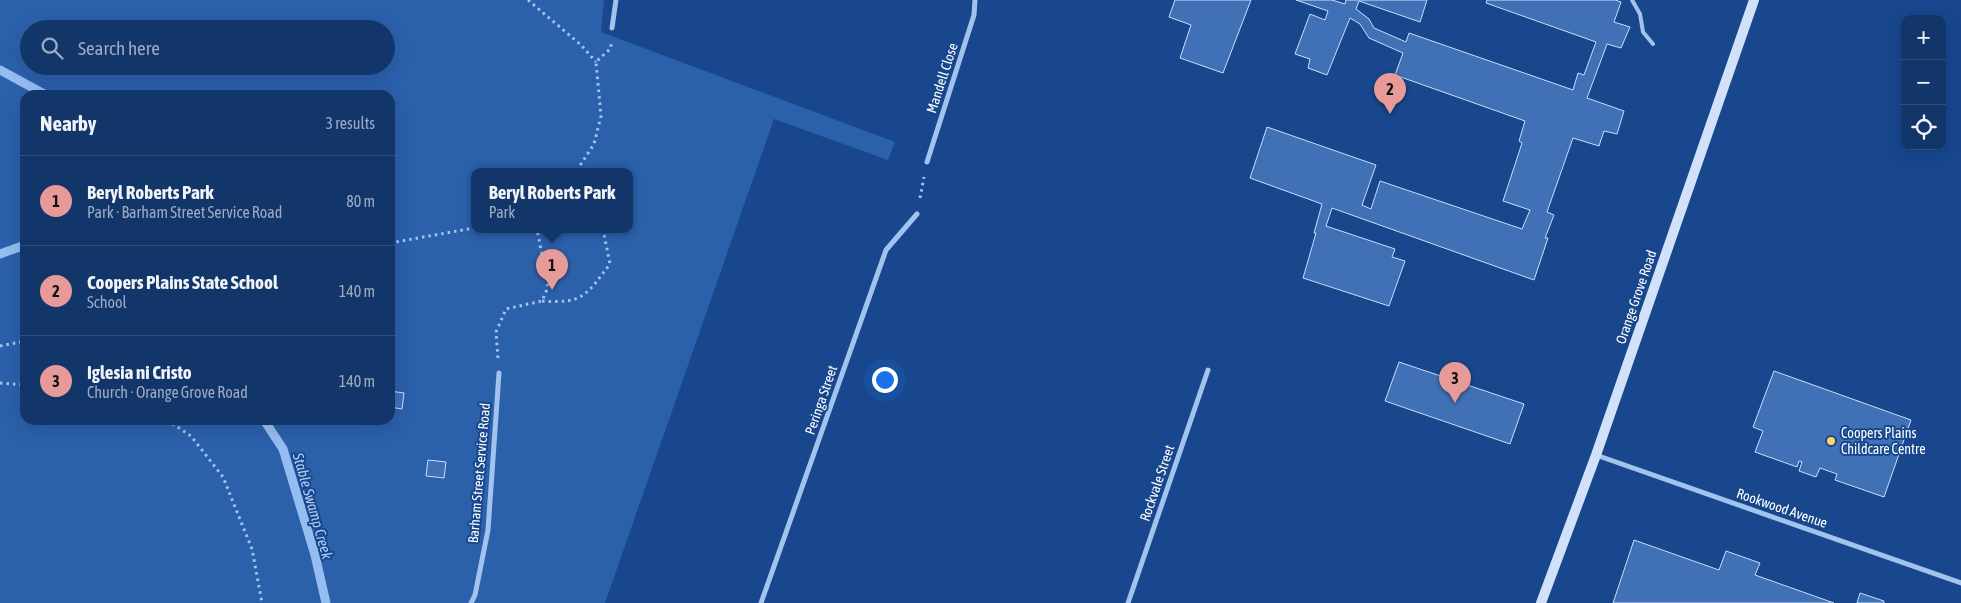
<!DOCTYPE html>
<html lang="en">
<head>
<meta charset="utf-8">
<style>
	:root { --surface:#12356a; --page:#1b3d70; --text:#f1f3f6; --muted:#9cabc1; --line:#31507e; --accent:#e69b98 }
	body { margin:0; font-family:"Asap Condensed",sans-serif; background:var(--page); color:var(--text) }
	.controls { position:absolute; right:15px; top:15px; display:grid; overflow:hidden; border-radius:10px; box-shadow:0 5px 20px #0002 }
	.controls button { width:45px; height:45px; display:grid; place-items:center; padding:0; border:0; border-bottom:1px solid var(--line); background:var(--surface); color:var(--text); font:25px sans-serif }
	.you { position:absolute; left:884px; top:379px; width:18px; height:18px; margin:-12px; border:4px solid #fff; border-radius:50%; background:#1a73e8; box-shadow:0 0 0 8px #1a73e833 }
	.badge { display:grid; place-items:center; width:32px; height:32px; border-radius:50%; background:var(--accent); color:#111; font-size:16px; font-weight:700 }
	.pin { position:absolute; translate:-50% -41px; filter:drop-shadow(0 1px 2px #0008) }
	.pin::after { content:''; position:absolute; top:26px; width:18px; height:15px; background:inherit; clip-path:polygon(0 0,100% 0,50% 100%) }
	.popup { position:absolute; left:471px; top:168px; width:162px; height:65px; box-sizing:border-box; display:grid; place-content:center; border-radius:10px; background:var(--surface); filter:drop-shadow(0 1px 4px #0005); font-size:16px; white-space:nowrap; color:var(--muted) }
	.popup b { font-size:19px; color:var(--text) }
	.popup::after { content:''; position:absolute; left:50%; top:100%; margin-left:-10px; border:10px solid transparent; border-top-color:var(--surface) }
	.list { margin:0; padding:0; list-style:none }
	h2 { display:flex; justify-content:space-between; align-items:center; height:65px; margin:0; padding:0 20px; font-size:21px }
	h2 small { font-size:16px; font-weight:400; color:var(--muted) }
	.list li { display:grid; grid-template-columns:32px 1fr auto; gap:15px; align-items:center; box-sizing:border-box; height:90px; padding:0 20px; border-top:1px solid var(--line) }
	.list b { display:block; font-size:19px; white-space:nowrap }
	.list p { margin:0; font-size:16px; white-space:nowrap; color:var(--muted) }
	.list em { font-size:16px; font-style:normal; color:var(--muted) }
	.icon { flex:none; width:28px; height:28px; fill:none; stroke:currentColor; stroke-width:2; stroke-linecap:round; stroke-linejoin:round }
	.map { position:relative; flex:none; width:1961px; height:603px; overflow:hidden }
	.search { position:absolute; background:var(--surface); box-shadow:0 5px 20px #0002; left:20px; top:20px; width:375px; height:55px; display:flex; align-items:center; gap:12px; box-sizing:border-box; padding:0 18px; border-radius:28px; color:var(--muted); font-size:19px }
	.panel { position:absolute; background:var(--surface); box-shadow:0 5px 20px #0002; left:20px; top:90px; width:375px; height:335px; border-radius:15px }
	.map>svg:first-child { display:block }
</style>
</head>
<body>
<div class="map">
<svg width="1961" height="603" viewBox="0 0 1961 603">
	<rect width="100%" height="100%" fill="#18478d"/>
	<path fill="#2b60ab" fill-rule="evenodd" d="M0,0H604L601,32L895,142L888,160L774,119L605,603H0ZM29,29H386V66H29ZM25,95H390V420H25ZM474,171H630V229H474Z"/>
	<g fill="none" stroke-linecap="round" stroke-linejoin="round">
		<path stroke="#96bdf1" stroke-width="9" d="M0,70L46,95
			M0,254L25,245
			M264,420L283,449L315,555L326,603"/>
	</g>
	<path fill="#4070b6" stroke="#cadefa" d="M1175,0H1251L1223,73L1180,58L1191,25L1169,17Z
		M1296,0H1332L1345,4L1346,0H1427L1420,22L1359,1L1356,9L1369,19L1374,28L1406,42L1409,33L1573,90L1578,73L1584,75L1596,42L1486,3L1487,0H1615L1621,2L1614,22L1630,27L1621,48L1607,44L1587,98L1624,111L1617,134L1604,131L1599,146L1573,138L1547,212L1554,215L1545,238H1548L1534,280L1332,208L1326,226L1395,249L1392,257L1405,261L1389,306L1303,278L1316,233H1314L1322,204L1250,178L1267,127L1376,165L1362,205L1371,209L1380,181L1522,229L1530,210L1503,201L1522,143L1519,141L1525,121L1395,75L1403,53L1369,38L1360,24L1350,18L1327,75L1308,68L1310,59L1295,54L1310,14L1325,20L1328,11Z
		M1399,362L1524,404L1510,444L1385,401Z
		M1774,371L1911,420L1884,497L1835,480L1837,474L1820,468L1816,477L1799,471L1802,462L1799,461L1797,467L1755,452L1763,431L1753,427Z
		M390,391L404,393L402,409L390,407Z
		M428,460L446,462L444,478L426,476Z
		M1634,540L1719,570L1726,551L1760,563L1755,575L1834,603H1613Z
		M1860,593L1884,601V603H1857Z"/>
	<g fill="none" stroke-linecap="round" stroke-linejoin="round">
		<path stroke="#a3c3ef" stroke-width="3" stroke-dasharray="2.5 4" stroke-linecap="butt" d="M528,0L581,45L596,62
			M578,171L579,167L594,144L601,116L596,62L611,48V44
			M920,198L924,177
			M390,243L474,228
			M542,301C584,304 586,295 610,264L604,234L600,229
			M0,346L25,341
			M498,358L496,332L506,309L542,301L548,287L537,229
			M0,383L25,385
			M167,420L191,436L223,477L252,549L262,603"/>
		<path stroke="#a3c3ef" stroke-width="4" d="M1632,0L1640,14L1643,32L1653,44"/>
		<path stroke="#a3c3ef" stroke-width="5" d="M612,28L616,0
			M927,162L974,15L975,0
			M1596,455L1961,583
			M471,603L475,595L488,530L499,373
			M761,603L886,250L917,214
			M1128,603L1208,370"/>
		<path stroke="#d1e1fa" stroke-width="10" d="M1541,603L1596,455L1754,0"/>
	</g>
	<circle fill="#ffd761" stroke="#18478d" stroke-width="2" cx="1831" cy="441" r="5"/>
	<g text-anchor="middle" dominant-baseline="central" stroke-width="4" stroke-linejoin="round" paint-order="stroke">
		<g font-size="14" fill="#fff" stroke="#18478d">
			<text transform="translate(942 78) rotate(-72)">Mandell Close</text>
			<text transform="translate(1636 297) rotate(-71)">Orange Grove Road</text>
			<text transform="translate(821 400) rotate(-71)">Peringa Street</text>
			<text transform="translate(479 473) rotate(-85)">Barham Street Service Road</text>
			<text transform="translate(1157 483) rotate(-71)">Rockvale Street</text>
			<text transform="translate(1782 508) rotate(19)">Rookwood Avenue</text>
		</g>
		<g font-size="14" fill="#fff" stroke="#18478d" text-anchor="start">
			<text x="1841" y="433">Coopers Plains<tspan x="1841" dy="16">Childcare Centre</tspan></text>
		</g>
		<g font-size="15" font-style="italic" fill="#afcdf6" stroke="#18478d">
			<text transform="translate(313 506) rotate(74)">Stable Swamp Creek</text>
		</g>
	</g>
</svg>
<div class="controls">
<button>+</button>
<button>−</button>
<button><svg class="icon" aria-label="locate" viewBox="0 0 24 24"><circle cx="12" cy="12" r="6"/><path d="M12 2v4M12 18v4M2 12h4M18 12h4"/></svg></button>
</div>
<div class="you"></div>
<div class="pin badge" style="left:552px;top:290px">1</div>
<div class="popup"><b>Beryl Roberts Park</b>Park</div>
<div class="pin badge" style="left:1390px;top:114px">2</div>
<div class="pin badge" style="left:1455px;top:403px">3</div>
<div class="search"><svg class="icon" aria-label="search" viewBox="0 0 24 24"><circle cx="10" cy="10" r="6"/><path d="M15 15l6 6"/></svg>Search here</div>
<section class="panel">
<h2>Nearby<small>3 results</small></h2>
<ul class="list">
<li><span class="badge">1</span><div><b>Beryl Roberts Park</b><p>Park · Barham Street Service Road</p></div><em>80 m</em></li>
<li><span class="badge">2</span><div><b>Coopers Plains State School</b><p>School</p></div><em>140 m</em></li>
<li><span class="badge">3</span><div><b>Iglesia ni Cristo</b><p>Church · Orange Grove Road</p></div><em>140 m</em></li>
</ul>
</section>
</div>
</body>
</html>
